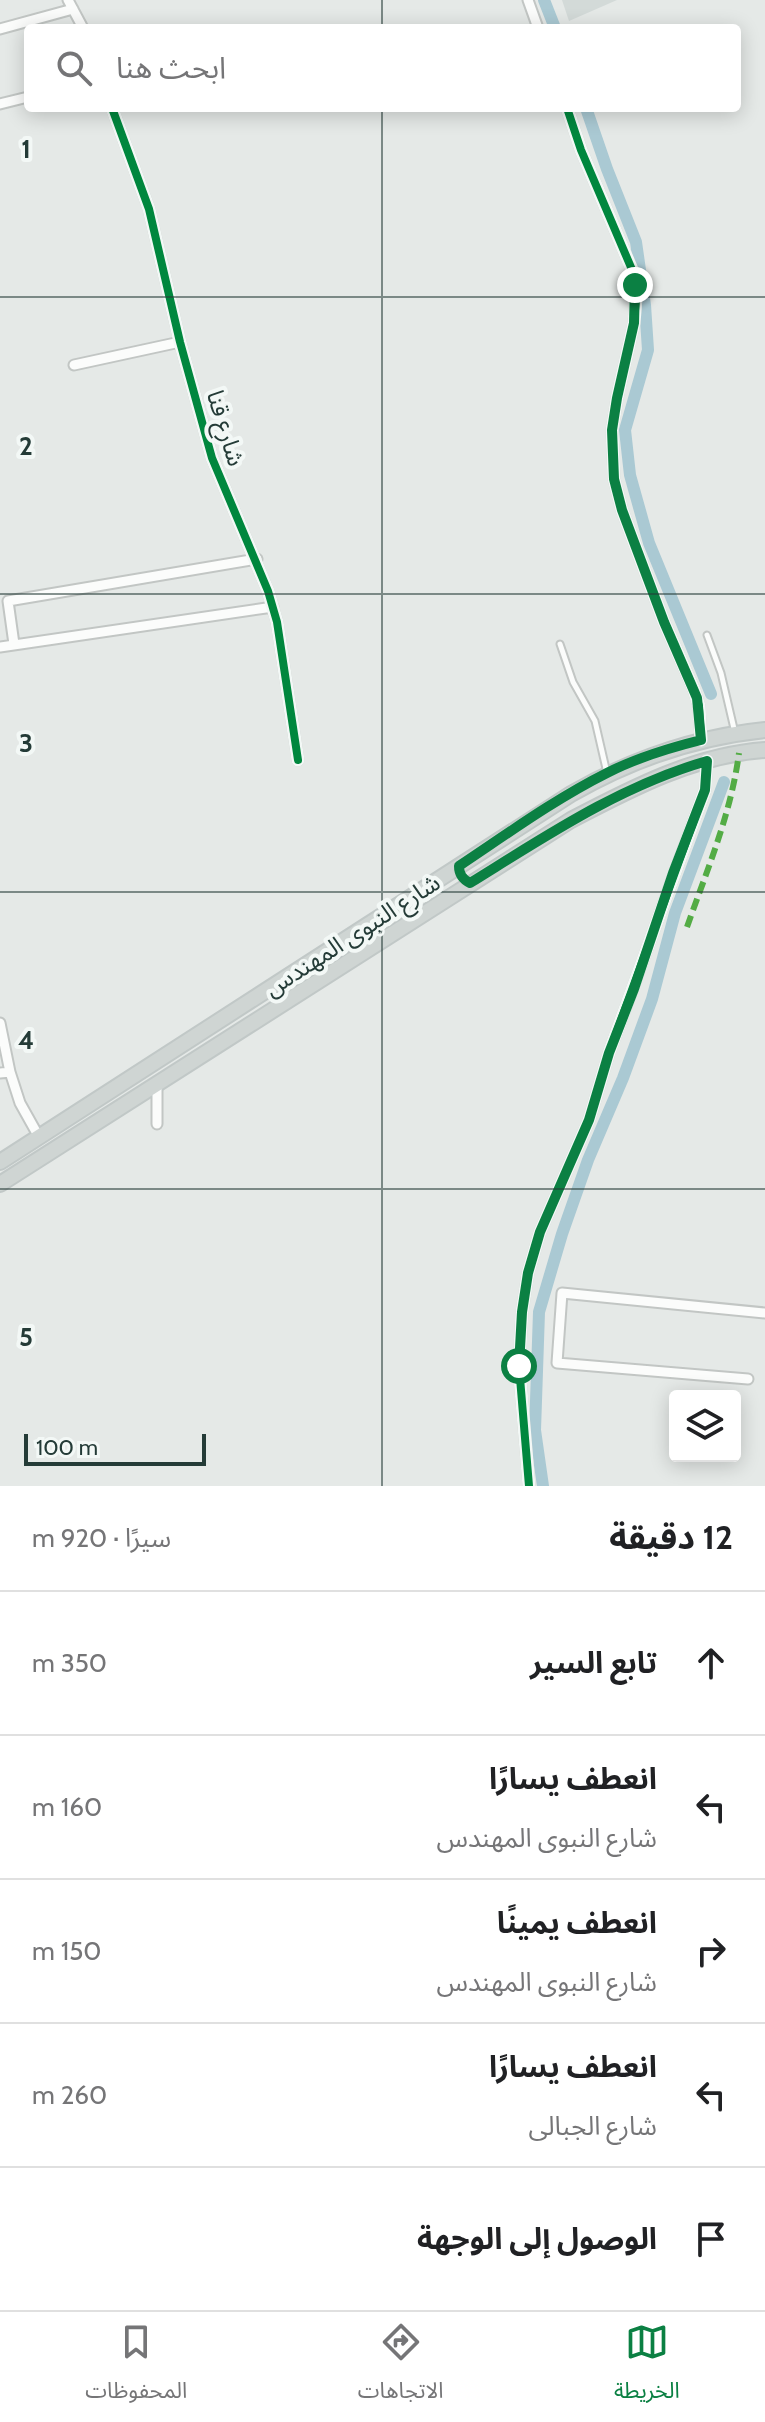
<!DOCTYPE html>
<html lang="ar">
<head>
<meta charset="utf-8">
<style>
	:root { --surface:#fff; --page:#f6f6f6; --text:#202124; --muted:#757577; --line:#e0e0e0; --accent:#0b8043 }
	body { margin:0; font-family:Cabin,"Noto Sans Arabic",sans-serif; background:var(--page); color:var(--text); direction:rtl }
	.controls { position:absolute; right:24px; bottom:24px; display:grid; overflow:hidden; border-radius:8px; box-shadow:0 4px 20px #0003 }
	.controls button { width:72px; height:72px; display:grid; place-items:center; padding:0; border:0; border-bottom:2px solid var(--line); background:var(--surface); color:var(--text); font:40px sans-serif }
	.scale { position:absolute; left:24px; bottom:20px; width:182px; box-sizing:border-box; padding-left:8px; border:4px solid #243b37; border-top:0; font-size:22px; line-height:28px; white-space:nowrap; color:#243b37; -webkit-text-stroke:6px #f3f8f6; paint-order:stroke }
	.stop { position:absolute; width:24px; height:24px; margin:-18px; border:6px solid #0b8043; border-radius:50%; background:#fff }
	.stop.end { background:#0b8043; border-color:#fff; box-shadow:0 2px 8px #0008 }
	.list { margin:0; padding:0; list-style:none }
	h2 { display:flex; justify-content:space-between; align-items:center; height:104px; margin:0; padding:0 32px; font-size:34px }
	h2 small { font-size:26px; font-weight:400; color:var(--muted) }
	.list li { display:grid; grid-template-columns:52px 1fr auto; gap:24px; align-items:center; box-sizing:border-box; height:144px; padding:0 32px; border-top:2px solid var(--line) }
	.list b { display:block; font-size:30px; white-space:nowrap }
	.list p { margin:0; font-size:26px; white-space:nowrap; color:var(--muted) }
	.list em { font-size:26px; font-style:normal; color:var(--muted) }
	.icon { flex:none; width:44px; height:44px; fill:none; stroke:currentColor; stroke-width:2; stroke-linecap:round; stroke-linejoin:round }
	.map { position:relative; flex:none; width:765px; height:1486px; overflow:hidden; direction:ltr }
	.search { position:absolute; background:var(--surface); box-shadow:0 4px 20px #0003; left:24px; right:24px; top:24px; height:88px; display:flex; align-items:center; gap:20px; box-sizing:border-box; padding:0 28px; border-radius:8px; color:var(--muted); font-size:30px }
	.sheet { height:824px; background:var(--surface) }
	nav { display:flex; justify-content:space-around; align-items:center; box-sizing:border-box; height:112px; border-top:2px solid var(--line); background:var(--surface); font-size:22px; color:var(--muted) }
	nav a { display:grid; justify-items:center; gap:4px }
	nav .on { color:var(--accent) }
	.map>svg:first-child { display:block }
</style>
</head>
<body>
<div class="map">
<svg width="765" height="1486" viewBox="0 0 765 1486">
	<rect width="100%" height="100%" fill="#e5e9e7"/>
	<path fill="#d3dad8" d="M562,0H617L569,21Z"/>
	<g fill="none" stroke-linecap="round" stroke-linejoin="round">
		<path stroke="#aac9d3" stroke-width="12" d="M544,0L555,28
			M586,108L607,169L636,242L645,305L648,350L625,430L630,475L649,543L711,694
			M543,1486L535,1430L539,1312L562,1234L588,1160L623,1078L652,999L675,913L724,782"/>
		<defs>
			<path id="service" d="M707,635L721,673L735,733
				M560,644L573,682L595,721L607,773"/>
			<path id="minor" d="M68,0L83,28
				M528,0L538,28
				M0,29L73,9
				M0,104L28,97
				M112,108L149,209L180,342L212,458L268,591L277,622L298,760
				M567,108L581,150L633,272L636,298L634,323L617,398L612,430L614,479L622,510L664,622L694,690L699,706L701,740
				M74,365L180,342
				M14,644L8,601L257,559
				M0,647L273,607
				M0,1023L10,1072
				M0,1073L10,1072L20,1103L39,1137
				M157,1083V1124
				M748,1379L557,1363L562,1293L765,1313
				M529,1486L519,1366L522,1312L528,1273L540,1232L589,1120L609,1053L705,790L707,761"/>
			<path id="primary" d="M0,1162L571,794C632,759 695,737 765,730
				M0,1184L571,820C632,788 695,755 765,750"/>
		</defs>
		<use href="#service" stroke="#c2c6c4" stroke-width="9"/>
		<use href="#minor" stroke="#c2c6c4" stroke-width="13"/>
		<use href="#primary" stroke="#c1c8c7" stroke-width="18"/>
		<use href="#service" stroke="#fbfcfb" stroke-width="5"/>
		<use href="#minor" stroke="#fbfcfb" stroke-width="9"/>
		<use href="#primary" stroke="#cfd5d3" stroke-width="14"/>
		<path stroke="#53ac45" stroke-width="6" stroke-dasharray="12 6" stroke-linecap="butt" d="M687,927C707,870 731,814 739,753"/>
		<defs>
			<path id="cycleway" d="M112,108L149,209L180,342L212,458L268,591L277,622L298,760
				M567,108L581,150L633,272L636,298L634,323L617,398L612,430L614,479L622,510L664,622L694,690L699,706L701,740
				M529,1486L519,1366L522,1312L528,1273L540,1232L589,1120L609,1053L705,790L707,761"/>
		</defs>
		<use href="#cycleway" stroke="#f3f8f6" stroke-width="13"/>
		<use href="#cycleway" stroke="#00873e" stroke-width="8"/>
	</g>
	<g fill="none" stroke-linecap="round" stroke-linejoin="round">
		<path stroke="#0b8043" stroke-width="10" d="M519,1366L522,1312L528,1273L540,1232L589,1120L609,1053L634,989L673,873L705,790L707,761C620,786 546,836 470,883C462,879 459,874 459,866C507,834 555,799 607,773C636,758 669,748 701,740L697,698L664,622L622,510L614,479L612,430L617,398L634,323L635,285"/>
	</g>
	<path fill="none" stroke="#243b37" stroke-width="2" stroke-opacity="0.55" d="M382,0V28M382,108V1486M0,297H765M0,594H765M0,892H765M0,1189H765"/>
	<g text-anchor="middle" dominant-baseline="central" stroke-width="8" stroke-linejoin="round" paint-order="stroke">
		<g font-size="24" fill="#243b37" stroke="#f3f8f6">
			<text transform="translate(226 428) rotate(73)">شارع قنا</text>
			<text transform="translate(352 935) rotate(-33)">شارع النبوى المهندس</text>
		</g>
	</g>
	<g font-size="26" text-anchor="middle" font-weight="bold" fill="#243b37" stroke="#f3f8f6" stroke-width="8" stroke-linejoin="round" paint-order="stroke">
		<text x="26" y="158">1</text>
		<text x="26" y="455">2</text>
		<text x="26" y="752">3</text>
		<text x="26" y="1049">4</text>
		<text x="26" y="1346">5</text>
	</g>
</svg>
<div class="controls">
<button><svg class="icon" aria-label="layers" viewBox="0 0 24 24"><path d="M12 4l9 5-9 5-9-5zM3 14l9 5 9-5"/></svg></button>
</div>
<div class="scale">100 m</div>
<div class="stop" style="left:519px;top:1366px"></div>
<div class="stop end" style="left:635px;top:285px"></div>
<div class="search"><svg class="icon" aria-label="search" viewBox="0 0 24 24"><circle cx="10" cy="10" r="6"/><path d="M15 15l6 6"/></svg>ابحث هنا</div>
</div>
<section class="sheet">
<h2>12 دقيقة<small>سيرًا · 920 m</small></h2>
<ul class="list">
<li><svg class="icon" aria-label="ahead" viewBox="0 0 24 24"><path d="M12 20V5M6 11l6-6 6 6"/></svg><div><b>تابع السير</b></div><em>350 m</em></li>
<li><svg class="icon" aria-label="left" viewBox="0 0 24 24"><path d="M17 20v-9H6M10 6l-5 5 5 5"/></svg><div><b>انعطف يسارًا</b><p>شارع النبوى المهندس</p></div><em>160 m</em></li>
<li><svg class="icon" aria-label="right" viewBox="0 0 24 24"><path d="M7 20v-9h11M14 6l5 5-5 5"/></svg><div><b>انعطف يمينًا</b><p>شارع النبوى المهندس</p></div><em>150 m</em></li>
<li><svg class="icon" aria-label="left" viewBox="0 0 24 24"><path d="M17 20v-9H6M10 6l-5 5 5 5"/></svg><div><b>انعطف يسارًا</b><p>شارع الجبالى</p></div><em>260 m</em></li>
<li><svg class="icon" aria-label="arrive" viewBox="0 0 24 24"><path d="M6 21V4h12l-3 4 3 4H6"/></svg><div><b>الوصول إلى الوجهة</b></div></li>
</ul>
</section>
<nav>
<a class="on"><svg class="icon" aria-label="map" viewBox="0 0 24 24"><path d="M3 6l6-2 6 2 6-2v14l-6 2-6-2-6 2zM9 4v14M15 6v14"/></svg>الخريطة</a>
<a><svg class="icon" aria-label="directions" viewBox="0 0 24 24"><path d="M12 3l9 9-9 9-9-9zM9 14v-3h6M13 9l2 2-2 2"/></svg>الاتجاهات</a>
<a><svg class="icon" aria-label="saved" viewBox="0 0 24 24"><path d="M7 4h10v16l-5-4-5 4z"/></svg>المحفوظات</a>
</nav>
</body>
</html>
